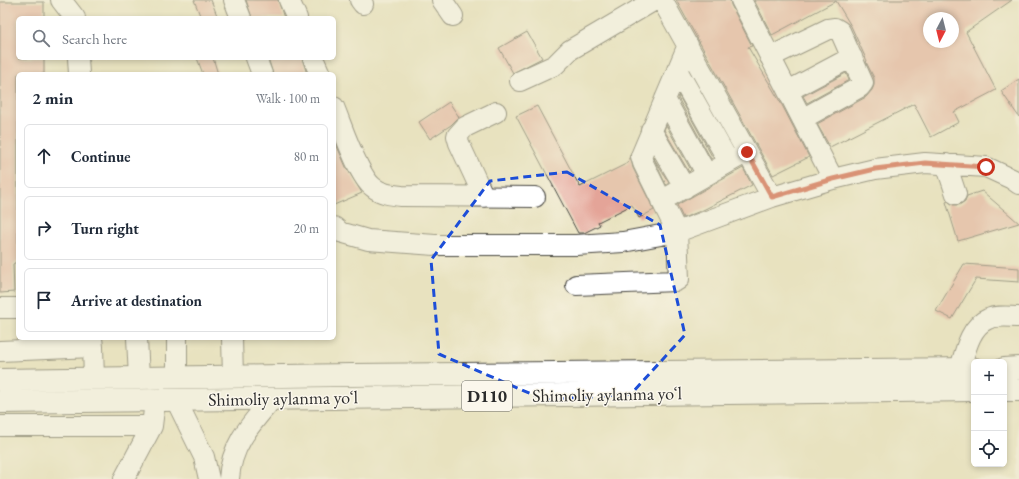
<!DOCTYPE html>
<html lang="en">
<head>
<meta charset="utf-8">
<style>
	:root { --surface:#fff; --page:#f2f2f3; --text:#1f2937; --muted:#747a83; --line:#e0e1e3 }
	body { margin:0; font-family:"EB Garamond",serif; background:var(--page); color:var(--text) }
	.controls { position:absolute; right:12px; bottom:12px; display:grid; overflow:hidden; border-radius:6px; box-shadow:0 2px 6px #0003 }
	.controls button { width:36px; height:36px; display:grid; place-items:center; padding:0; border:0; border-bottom:1px solid var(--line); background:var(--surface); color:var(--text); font:20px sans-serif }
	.compass { position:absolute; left:923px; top:12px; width:36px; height:36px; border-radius:50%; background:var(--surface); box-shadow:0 2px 6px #0003; rotate:187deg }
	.stop { position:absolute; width:12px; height:12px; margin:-9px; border:3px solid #c8321e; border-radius:50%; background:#fff }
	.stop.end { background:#c8321e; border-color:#fff; box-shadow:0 1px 4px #0008 }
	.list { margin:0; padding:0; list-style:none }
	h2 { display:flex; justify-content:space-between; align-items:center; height:52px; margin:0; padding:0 16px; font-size:17px }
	h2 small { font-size:13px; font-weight:400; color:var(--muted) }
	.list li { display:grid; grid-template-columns:26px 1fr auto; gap:12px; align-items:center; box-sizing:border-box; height:64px; margin:0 8px 8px; padding:0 8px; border:1px solid var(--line); border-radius:6px }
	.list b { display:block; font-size:15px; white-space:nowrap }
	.list em { font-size:13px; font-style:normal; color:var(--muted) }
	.icon { flex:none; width:22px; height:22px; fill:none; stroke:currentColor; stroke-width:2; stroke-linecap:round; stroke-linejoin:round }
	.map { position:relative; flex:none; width:1019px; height:479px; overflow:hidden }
	.search { position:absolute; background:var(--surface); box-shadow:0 2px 6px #0003; left:16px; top:16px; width:320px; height:44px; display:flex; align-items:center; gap:10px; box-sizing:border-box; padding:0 14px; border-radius:6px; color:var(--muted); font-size:15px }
	.panel { position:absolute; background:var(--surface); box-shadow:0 2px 6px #0003; left:16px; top:72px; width:320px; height:268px; border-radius:6px }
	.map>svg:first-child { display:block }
</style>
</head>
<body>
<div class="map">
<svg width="1019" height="479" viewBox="0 0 1019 479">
	<rect width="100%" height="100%" fill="#fbf7ec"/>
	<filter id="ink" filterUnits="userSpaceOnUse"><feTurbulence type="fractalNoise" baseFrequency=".025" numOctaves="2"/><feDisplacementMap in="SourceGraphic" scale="8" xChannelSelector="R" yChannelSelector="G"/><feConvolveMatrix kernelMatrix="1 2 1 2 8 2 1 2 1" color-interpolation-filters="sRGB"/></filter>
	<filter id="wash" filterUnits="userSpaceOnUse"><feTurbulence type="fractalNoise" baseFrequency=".012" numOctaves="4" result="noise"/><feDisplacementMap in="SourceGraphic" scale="16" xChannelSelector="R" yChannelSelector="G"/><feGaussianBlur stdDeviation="0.9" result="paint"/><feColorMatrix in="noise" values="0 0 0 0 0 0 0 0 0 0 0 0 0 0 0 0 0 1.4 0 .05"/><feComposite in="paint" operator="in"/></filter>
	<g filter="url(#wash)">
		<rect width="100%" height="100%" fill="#e8e2bf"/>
		<g id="blocks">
			<path fill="#e4a498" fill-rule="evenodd" d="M194,0H211L218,18H201Z
				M246,0H278L284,18H252Z
				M676,0H730L731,5L752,46L748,47L782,105L809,157L773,175Z
				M754,0H1012L966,32L996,90L954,112L959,122L931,137L914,104L830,147L817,124L866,97L872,90L874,85V78L866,62L867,61L851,26L836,1L772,35ZM929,18H953V42H929Z
				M0,2H44V18H18V58H44V74H18V261L13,264L14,292L0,293Z
				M527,32L542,58L513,73L499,48Z
				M197,58H213L218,74H203Z
				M268,58H302L307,74H273Z
				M846,73L849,80L807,103L803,96Z
				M1019,79V117L1001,91Z
				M679,96L713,158L711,159L678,98Z
				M449,102L459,117L451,125L430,139L419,122Z
				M537,106L580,187L628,163L630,155L633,168L654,210L639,218L632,205L598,222L600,225L584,233H578L516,116Z
				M666,125L691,170L689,172L664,130Z
				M334,139L346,167L362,193L334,205Z
				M653,157L669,183L666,185L654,159Z
				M743,168L752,185L703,210L683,218L677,205Z
				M982,191L1019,223L958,241L946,202L948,201L953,205H959L965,201L967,196Z
				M964,264L1019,268V282L976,279L952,319L936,311Z"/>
		</g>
	</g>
	<g filter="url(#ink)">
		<use href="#blocks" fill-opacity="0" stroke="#474641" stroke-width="1"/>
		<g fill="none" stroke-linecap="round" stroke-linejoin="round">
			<defs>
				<path id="minor" d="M61,0L75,18
					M234,0L241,18
					M289,0L297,18
					M360,0L363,4
					M442,0L453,16
					M662,0L772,197
					M741,0L833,179
					M770,57L828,29L835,28L840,31L863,83L860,87L802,119
					M78,58L79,74
					M256,58L262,74
					M313,58L320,74
					M677,70L729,162
					M520,81L555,65L570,50L655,0
					M788,91L852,57
					M665,99L707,175
					M334,107C342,126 358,176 373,187C381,194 392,195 402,196L535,197
					M651,130L685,188
					M946,164L956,194
					M484,197L459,143L457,136L465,127L496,112
					M661,201L740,156
					M334,227L340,232L368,240L435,245H576L623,242L677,232L772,197L833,179L875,169L925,163L986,167L1012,179L1019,184
					M576,285L676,281L679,279L677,232L643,163L641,156L688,45
					M0,308H18
					M137,338L139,378
					M177,338V378
					M232,338L233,377
					M93,347L94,379
					M0,351L93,347L92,338
					M960,369C965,352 970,326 988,319C997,315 1009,317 1019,317
					M176,400L204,457L209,479
					M0,426H152
					M124,479L152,426L155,401
					M229,479C231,444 252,423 273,398"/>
				<path id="major" d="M1004,369L1019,368
					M0,380L351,375L974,369
					M1004,390H1019
					M0,402L974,390"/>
			</defs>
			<use href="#minor" stroke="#474641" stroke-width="22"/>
			<use href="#major" stroke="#474641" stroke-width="24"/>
			<use href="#minor" stroke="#fff" stroke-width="20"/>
			<use href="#major" stroke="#fff" stroke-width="22"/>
		</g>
	</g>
	<g fill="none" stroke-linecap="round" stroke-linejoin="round" filter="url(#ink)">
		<path stroke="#c8321e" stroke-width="5" d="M747,152L772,197L833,179L875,169L925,163L986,167"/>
	</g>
	<path d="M0 0H1019V479H0ZM567,172L660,225L685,335L631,394L545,400L439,354L431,260L490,181Z" fill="#e8e2bf" fill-opacity=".55" fill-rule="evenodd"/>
	<path fill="none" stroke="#1d4ed8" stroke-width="3" stroke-dasharray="8 5" stroke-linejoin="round" d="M567,172L660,225L685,335L631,394L545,400L439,354L431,260L490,181Z"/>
	<g text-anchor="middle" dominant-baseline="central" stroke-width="3" stroke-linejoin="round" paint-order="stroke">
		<rect fill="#fbf7ec" stroke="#696865" stroke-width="1" x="462" y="381" width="50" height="30" rx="3"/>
		<g font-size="17" font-weight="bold" fill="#2b2b2b">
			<text x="487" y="396">D110</text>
		</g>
		<g font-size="18" fill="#2b2b2b" stroke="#fbf7ec">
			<text transform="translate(607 394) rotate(-1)">Shimoliy aylanma yoʻl</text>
			<text transform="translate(283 398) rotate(-1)">Shimoliy aylanma yoʻl</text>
		</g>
	</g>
</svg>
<div class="controls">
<button>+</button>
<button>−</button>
<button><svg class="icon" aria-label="locate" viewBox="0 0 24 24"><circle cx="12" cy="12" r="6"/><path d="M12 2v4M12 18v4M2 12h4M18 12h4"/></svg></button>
</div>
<svg class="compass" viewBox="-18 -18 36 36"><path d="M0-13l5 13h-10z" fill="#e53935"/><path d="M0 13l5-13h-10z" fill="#747a83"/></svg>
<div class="stop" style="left:986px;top:167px"></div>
<div class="stop end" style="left:747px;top:152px"></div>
<div class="search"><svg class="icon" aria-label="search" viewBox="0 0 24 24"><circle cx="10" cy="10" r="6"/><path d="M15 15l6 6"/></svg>Search here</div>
<section class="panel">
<h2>2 min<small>Walk · 100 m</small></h2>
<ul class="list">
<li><svg class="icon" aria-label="ahead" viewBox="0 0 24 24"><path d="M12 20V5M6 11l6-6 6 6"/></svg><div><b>Continue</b></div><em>80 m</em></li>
<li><svg class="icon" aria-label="right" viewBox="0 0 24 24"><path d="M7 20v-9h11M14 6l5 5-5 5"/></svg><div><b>Turn right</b></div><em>20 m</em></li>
<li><svg class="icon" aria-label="arrive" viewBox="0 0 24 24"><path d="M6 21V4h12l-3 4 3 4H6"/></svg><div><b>Arrive at destination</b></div></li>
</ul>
</section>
</div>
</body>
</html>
